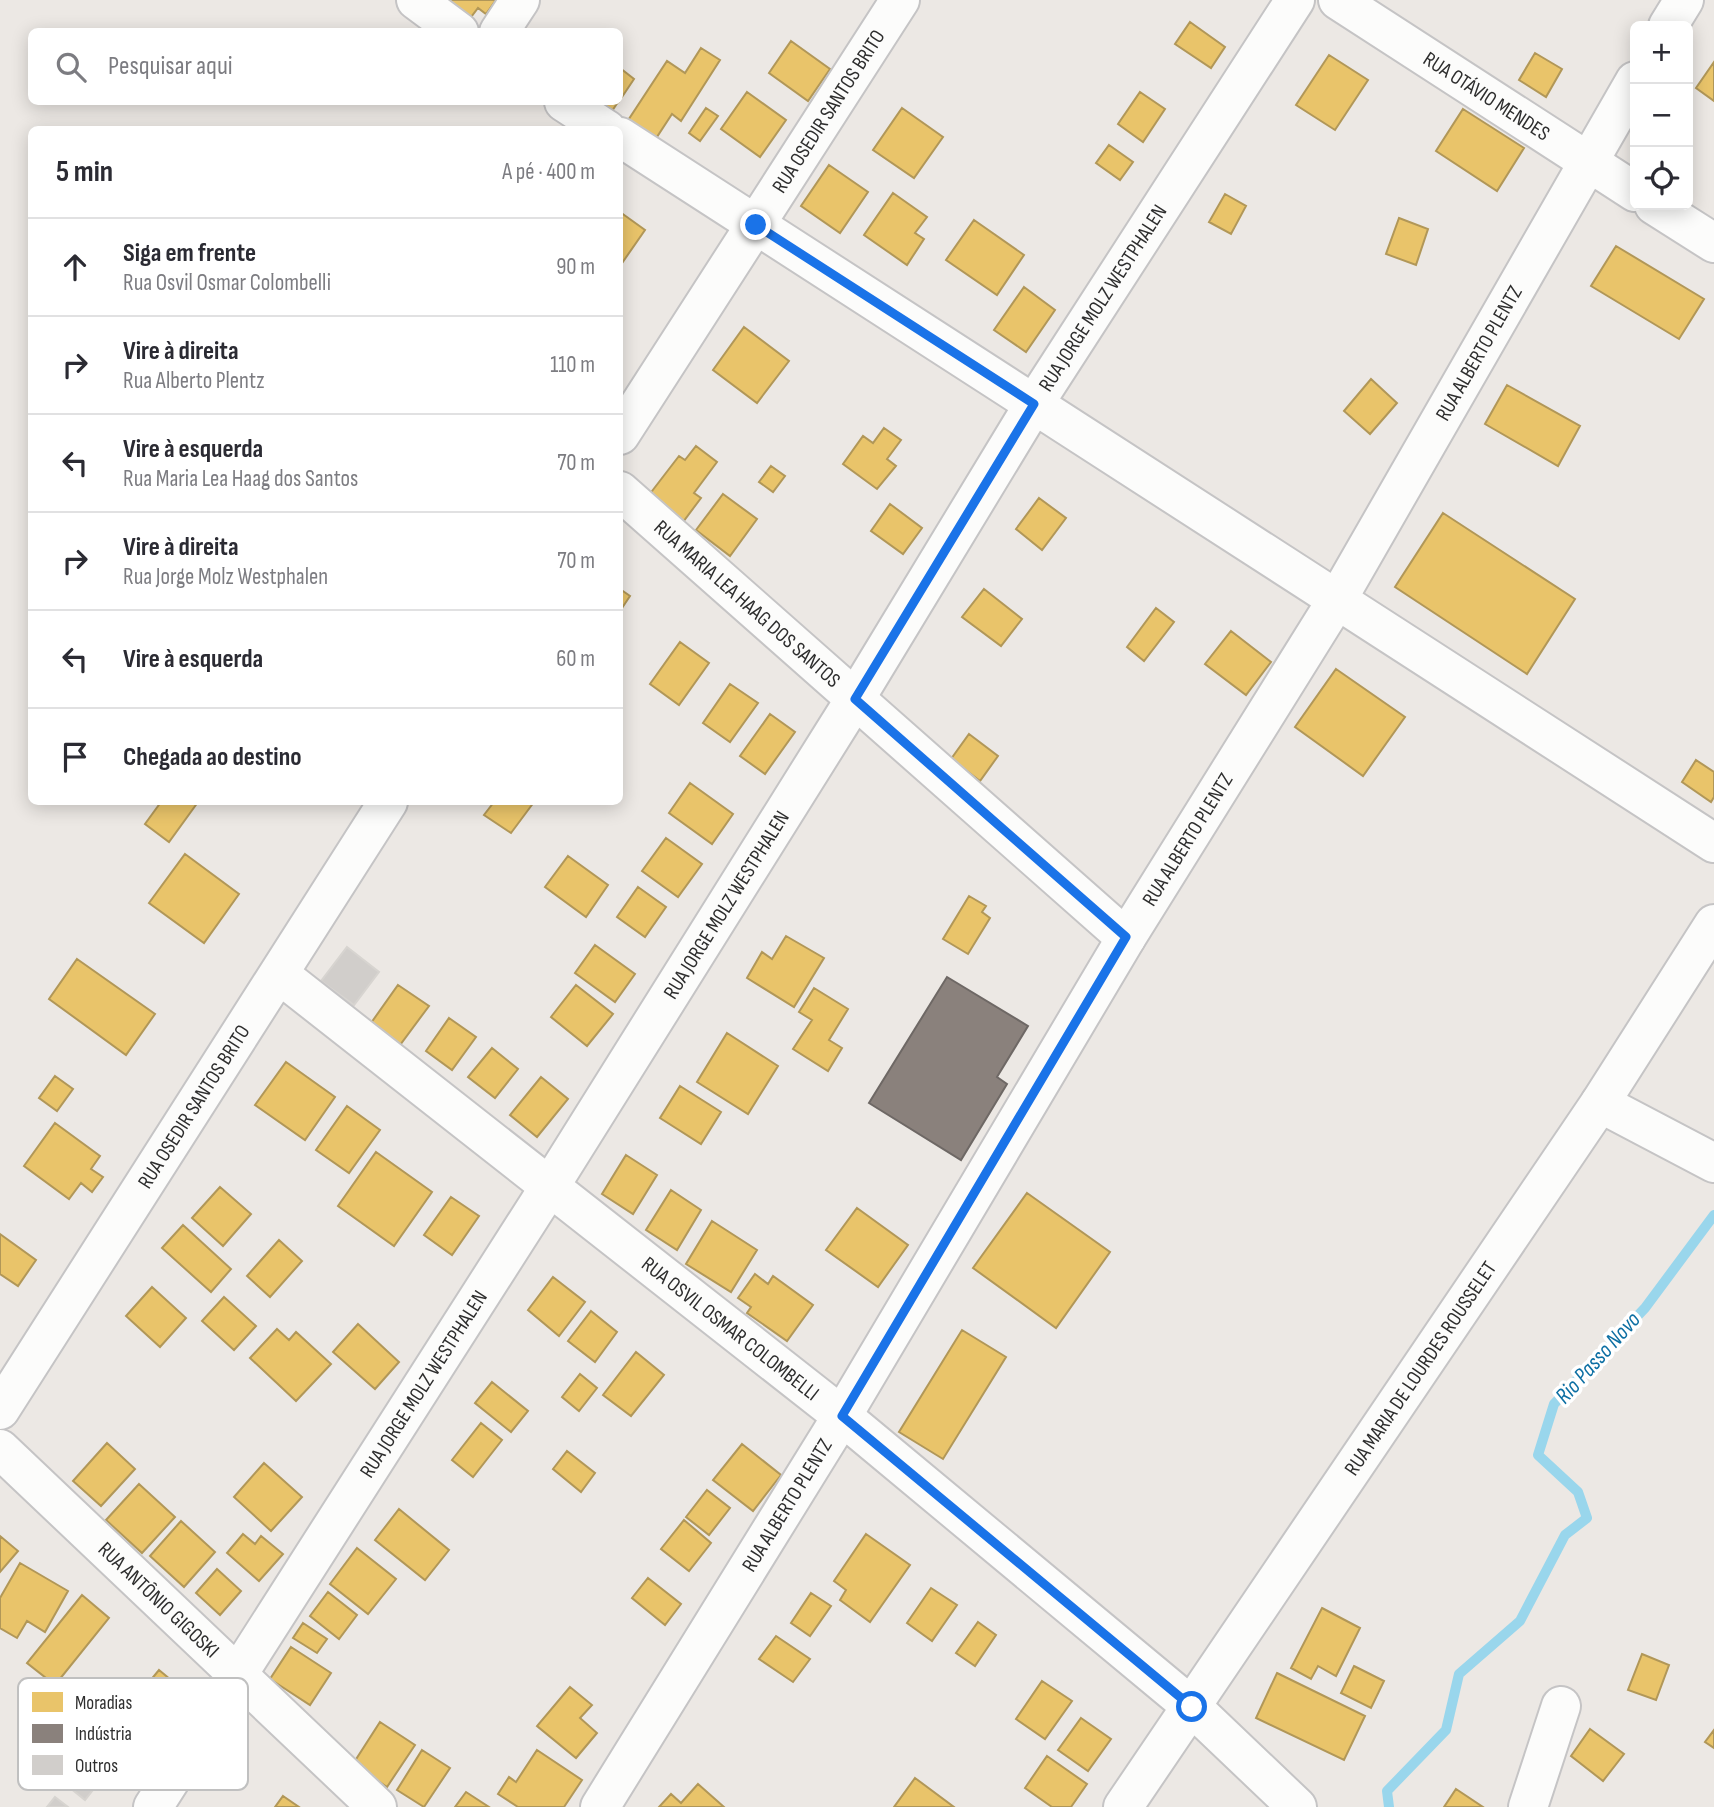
<!DOCTYPE html>
<html lang="pt">
<head>
<meta charset="utf-8">
<style>
	:root { --surface:#fff; --page:#f7f7f7; --text:#2b2b33; --muted:#7c7c81; --line:#e1e1e2 }
	body { margin:0; font-family:"Sofia Sans Condensed",sans-serif; background:var(--page); color:var(--text) }
	.controls { position:absolute; right:21px; top:21px; display:grid; overflow:hidden; border-radius:10px; box-shadow:0 4px 18px #0003 }
	.controls button { width:63px; height:63px; display:grid; place-items:center; padding:0; border:0; border-bottom:2px solid var(--line); background:var(--surface); color:var(--text); font:35px sans-serif }
	.stop { position:absolute; width:21px; height:21px; margin:-16px; border:5px solid #1a73e8; border-radius:50%; background:#fff }
	.stop.end { background:#1a73e8; border-color:#fff; box-shadow:0 2px 7px #0008 }
	.list { margin:0; padding:0; list-style:none }
	h2 { display:flex; justify-content:space-between; align-items:center; height:91px; margin:0; padding:0 28px; font-size:30px }
	h2 small { font-size:23px; font-weight:400; color:var(--muted) }
	.list li { display:grid; grid-template-columns:46px 1fr auto; gap:21px; align-items:center; box-sizing:border-box; height:98px; padding:0 28px; border-top:2px solid var(--line) }
	.list b { display:block; font-size:26px; white-space:nowrap }
	.list p { margin:0; font-size:23px; white-space:nowrap; color:var(--muted) }
	.list em { font-size:23px; font-style:normal; color:var(--muted) }
	.icon { flex:none; width:38px; height:38px; fill:none; stroke:currentColor; stroke-width:2; stroke-linecap:round; stroke-linejoin:round }
	.map { position:relative; flex:none; width:1714px; height:1807px; overflow:hidden }
	.search { position:absolute; background:var(--surface); box-shadow:0 4px 18px #0003; left:28px; top:28px; width:595px; height:77px; display:flex; align-items:center; gap:18px; box-sizing:border-box; padding:0 24px; border-radius:10px; color:var(--muted); font-size:26px }
	.panel { position:absolute; background:var(--surface); box-shadow:0 4px 18px #0003; left:28px; top:126px; width:595px; height:679px; border-radius:10px }
	.map>svg:first-child { display:block }
</style>
</head>
<body>
<div class="map">
<svg width="1714" height="1807" viewBox="0 0 1714 1807">
	<rect width="100%" height="100%" fill="#ece8e4"/>
	<path fill="#e9c46a" stroke="#b19758" stroke-width="2" d="M440,0H496L486,14L478,8L468,21Z
		M1190,22L1225,47L1211,68L1175,44Z
		M791,41L830,69L808,101L769,73Z
		M701,48L720,60L681,121L672,114L651,146L623,128L667,61L685,73Z
		M1535,53L1562,69L1546,97L1519,80Z
		M1329,55L1368,80L1335,130L1296,105Z
		M1714,62V101L1696,88Z
		M620,68L634,79L620,100Z
		M747,92L786,120L760,157L721,129Z
		M1140,92L1165,109L1143,142L1118,124Z
		M585,102H618L608,117Z
		M706,108L718,116L700,141L689,133Z
		M902,108L943,137L914,178L873,150Z
		M1463,109L1524,148L1497,191L1436,151Z
		M1109,145L1133,162L1120,180L1096,163Z
		M829,165L868,192L840,233L801,206Z
		M893,193L927,217L915,233L924,239L907,265L864,235Z
		M1225,194L1246,206L1231,234L1209,222Z
		M620,212L645,230L620,266Z
		M1399,218L1428,229L1416,265L1386,254Z
		M974,220L1024,255L997,295L946,260Z
		M1616,246L1704,299L1679,339L1591,286Z
		M1024,287L1055,310L1026,352L994,330Z
		M744,327L789,361L757,403L713,370Z
		M1371,379L1397,403L1370,434L1344,411Z
		M1507,385L1580,426L1558,466L1485,424Z
		M884,428L901,440L887,459L896,466L877,489L843,464L863,436L873,443Z
		M696,446L717,462L694,493L701,498L683,522L649,495L679,456L685,460Z
		M771,466L785,476L773,492L759,482Z
		M723,494L757,519L730,556L696,530Z
		M1039,498L1066,518L1042,550L1016,529Z
		M890,504L922,528L903,554L871,531Z
		M1443,513L1575,599L1527,674L1395,587Z
		M620,589L630,596L620,611Z
		M984,589L1022,619L1001,646L962,617Z
		M1156,608L1174,622L1144,661L1127,647Z
		M1231,631L1271,662L1246,695L1205,664Z
		M680,642L709,663L679,705L650,684Z
		M1336,669L1405,717L1363,776L1295,727Z
		M730,684L758,703L730,742L703,723Z
		M770,714L795,732L765,774L740,756Z
		M969,734L998,756L980,781L951,759Z
		M1696,760L1714,772V797L1711,802L1682,782Z
		M690,783L733,814L712,844L669,813Z
		M161,802H198L169,842L145,824Z
		M494,802H534L511,833L484,815Z
		M666,838L702,864L678,897L642,871Z
		M185,854L239,894L204,943L149,903Z
		M568,856L608,885L586,917L545,887Z
		M638,887L666,907L645,937L617,917Z
		M969,896L986,906L982,912L990,918L968,954L943,939Z
		M786,936L824,958L794,1007L747,978L762,952L772,959Z
		M595,945L635,974L615,1002L575,973Z
		M77,959L155,1014L126,1055L49,999Z
		M398,985L429,1006L400,1045L371,1023Z
		M576,985L613,1014L587,1046L551,1017Z
		M814,988L848,1009L829,1040L842,1048L828,1071L793,1049L812,1020L799,1012Z
		M449,1018L476,1037L452,1070L426,1051Z
		M727,1033L778,1066L748,1114L697,1082Z
		M492,1048L518,1069L495,1098L468,1077Z
		M286,1062L335,1097L305,1140L255,1105Z
		M55,1076L73,1089L57,1111L39,1098Z
		M541,1077L568,1099L537,1137L510,1115Z
		M680,1086L721,1112L701,1144L660,1118Z
		M347,1106L380,1130L349,1173L316,1150Z
		M55,1123L100,1156L91,1169L103,1177L92,1192L81,1183L69,1199L24,1166Z
		M376,1152L432,1192L394,1246L338,1206Z
		M626,1155L657,1175L633,1214L602,1194Z
		M220,1187L251,1214L223,1246L192,1218Z
		M671,1190L701,1210L677,1250L646,1230Z
		M1027,1193L1110,1252L1056,1328L973,1268Z
		M451,1197L479,1216L452,1255L424,1235Z
		M857,1208L908,1245L878,1287L826,1250Z
		M712,1221L757,1250L731,1292L686,1264Z
		M183,1225L231,1269L211,1292L162,1248Z
		M0,1234L36,1260L18,1286L0,1274Z
		M279,1240L302,1261L270,1297L247,1276Z
		M755,1274L768,1284L773,1276L813,1305L787,1341L747,1313L751,1307L738,1298Z
		M553,1277L585,1302L559,1336L528,1310Z
		M152,1287L186,1318L160,1347L126,1316Z
		M224,1297L256,1326L234,1350L202,1321Z
		M591,1311L617,1332L595,1362L568,1341Z
		M358,1324L399,1362L375,1389L333,1352Z
		M277,1329L289,1340L296,1332L331,1364L296,1401L250,1358Z
		M962,1330L1006,1357L943,1459L899,1432Z
		M636,1352L664,1375L631,1416L603,1395Z
		M580,1374L597,1388L579,1411L562,1397Z
		M492,1382L528,1411L511,1432L475,1403Z
		M481,1423L502,1440L473,1477L452,1460Z
		M107,1443L135,1469L101,1506L73,1481Z
		M742,1444L781,1475L753,1511L713,1480Z
		M567,1451L595,1473L581,1492L553,1469Z
		M264,1463L302,1497L271,1531L234,1497Z
		M139,1484L175,1517L142,1553L106,1520Z
		M707,1490L730,1508L709,1535L686,1517Z
		M399,1509L449,1550L425,1580L375,1540Z
		M684,1520L711,1543L689,1571L661,1549Z
		M181,1521L215,1552L184,1587L150,1556Z
		M243,1534L255,1544L261,1536L283,1554L259,1581L227,1553Z
		M866,1534L910,1565L870,1622L840,1600L846,1590L834,1581Z
		M0,1536L18,1551L0,1572Z
		M357,1548L396,1579L368,1614L330,1584Z
		M20,1563L68,1591L45,1632L27,1621L17,1638L0,1628V1598Z
		M217,1569L241,1591L220,1615L196,1593Z
		M648,1578L681,1604L665,1625L632,1598Z
		M931,1588L957,1605L932,1641L907,1623Z
		M328,1592L357,1615L339,1639L310,1616Z
		M811,1593L831,1606L810,1636L791,1623Z
		M82,1595L109,1618L55,1685L27,1663Z
		M1322,1608L1360,1628L1336,1676L1318,1666L1311,1679L1291,1668Z
		M978,1622L996,1635L975,1666L956,1653Z
		M303,1623L327,1639L317,1653L293,1638Z
		M776,1636L810,1659L793,1682L759,1659Z
		M291,1647L331,1673L310,1705L270,1679Z
		M1642,1654L1669,1665L1656,1700L1628,1690Z
		M1354,1666L1384,1681L1371,1708L1341,1693Z
		M159,1670L183,1690L150,1731L126,1710Z
		M1277,1673L1365,1716L1344,1760L1256,1718Z
		M1042,1681L1072,1701L1045,1739L1016,1719Z
		M570,1687L592,1705L580,1718L597,1733L576,1758L537,1726Z
		M1081,1718L1111,1739L1088,1771L1058,1750Z
		M380,1722L415,1745L387,1787L353,1764Z
		M1590,1729L1624,1754L1603,1781L1571,1756Z
		M1714,1730V1748L1705,1742Z
		M422,1750L450,1768L424,1807L397,1790Z
		M537,1750L582,1780L564,1807H518L498,1794L509,1777L516,1782Z
		M1047,1756L1087,1784L1071,1807H1052L1025,1788Z
		M915,1778L954,1807H894Z
		M698,1784L724,1807H659L671,1794L681,1803Z
		M1456,1789L1483,1807H1444Z
		M466,1792L489,1807H455Z
		M283,1796L299,1807H275Z"/>
	<path fill="#8a817c" stroke="#6e6865" stroke-width="2" d="M947,977L1028,1026L997,1077L1007,1084L961,1160L869,1103Z"/>
	<g fill="none" stroke-linecap="round" stroke-linejoin="round">
		<path stroke="#99d6ec" stroke-width="10" d="M1389,1807L1387,1791L1446,1730L1459,1674L1520,1621L1565,1535L1587,1518L1578,1492L1538,1455L1554,1404L1645,1308L1714,1215"/>
	</g>
	<path fill="#d1cecb" stroke="#d7d4d0" stroke-width="2" d="M347,947L379,972L354,1005L321,981Z
		M66,1738L107,1772L85,1800L43,1766Z
		M55,1797L68,1807H47Z"/>
	<g fill="none" stroke-linecap="round" stroke-linejoin="round">
		<defs>
			<g id="minor">
				<path d="M416,0L459,32"/>
				<path id="s1" d="M1338,0L1635,192"/>
				<path d="M1668,26L1684,0"/>
				<path d="M499,32L520,0"/>
				<path d="M564,102L607,130"/>
				<path d="M620,137L1714,843"/>
				<path d="M1654,205L1714,243"/>
				<path id="s2" d="M620,435L900,0"/>
				<path id="s3" d="M620,491L1126,938"/>
				<path id="s4" d="M279,974L842,1416L1192,1707L1297,1807"/>
				<path d="M1600,1103L1714,1163"/>
				<path id="s5" d="M0,1410L388,802"/>
				<path id="s6" d="M0,1449L377,1807"/>
				<path id="s7" d="M153,1807L550,1186L855,699L1034,404L1295,0"/>
				<path id="s8" d="M600,1807L842,1416L1126,938L1338,598L1635,81"/>
				<path id="s9" d="M1123,1807L1600,1103L1714,924"/>
				<path d="M1528,1807L1561,1706"/>
			</g>
		</defs>
		<use href="#minor" stroke="#c5c4c5" stroke-width="42"/>
		<use href="#minor" stroke="#fcfcfb" stroke-width="38"/>
	</g>
	<g fill="none" stroke-linecap="round" stroke-linejoin="round">
		<path stroke="#1a73e8" stroke-width="9" d="M756,225L1034,404L855,699L1126,937L842,1416L1192,1707"/>
	</g>
	<g text-anchor="middle" dominant-baseline="central" stroke-width="7" stroke-linejoin="round" paint-order="stroke">
		<g font-size="21" fill="#2e2e2e" stroke="#fff">
			<text stroke="none"><textPath href="#s1" startOffset="177">RUA OTÁVIO MENDES</textPath></text>
			<text stroke="none"><textPath href="#s2" startOffset="385">RUA OSEDIR SANTOS BRITO</textPath></text>
			<text stroke="none"><textPath href="#s7" startOffset="1783">RUA JORGE MOLZ WESTPHALEN</textPath></text>
			<text stroke="none"><textPath href="#s8" startOffset="1699">RUA ALBERTO PLENTZ</textPath></text>
			<text stroke="none"><textPath href="#s3" startOffset="170">RUA MARIA LEA HAAG DOS SANTOS</textPath></text>
			<text stroke="none"><textPath href="#s8" startOffset="1132">RUA ALBERTO PLENTZ</textPath></text>
			<text stroke="none"><textPath href="#s7" startOffset="1069">RUA JORGE MOLZ WESTPHALEN</textPath></text>
			<text stroke="none"><textPath href="#s5" startOffset="360">RUA OSEDIR SANTOS BRITO</textPath></text>
			<text stroke="none"><textPath href="#s4" startOffset="574">RUA OSVIL OSMAR COLOMBELLI</textPath></text>
			<text stroke="none"><textPath href="#s9" startOffset="530">RUA MARIA DE LOURDES ROUSSELET</textPath></text>
			<text stroke="none"><textPath href="#s7" startOffset="502">RUA JORGE MOLZ WESTPHALEN</textPath></text>
			<text stroke="none"><textPath href="#s8" startOffset="355">RUA ALBERTO PLENTZ</textPath></text>
			<text stroke="none"><textPath href="#s6" startOffset="219">RUA ANTÔNIO GIGOSKI</textPath></text>
		</g>
		<g font-size="23" font-style="italic" fill="#0d6fa3" stroke="#fff">
			<text transform="translate(1598 1358) rotate(-48)">Rio Passo Novo</text>
		</g>
	</g>
	<rect x="18" y="1678" width="230" height="112" rx="10" fill="#fff" stroke="#c0c0c0" stroke-width="2"/>
	<rect x="32" y="1692" width="31" height="20" fill="#e9c46a"/>
	<rect x="32" y="1724" width="31" height="19" fill="#8a817c"/>
	<rect x="32" y="1755" width="31" height="20" fill="#d1cecb"/>
	<g font-size="19" fill="#2e2e2e">
		<text x="75" y="1709">Moradias</text>
		<text x="75" y="1740">Indústria</text>
		<text x="75" y="1772">Outros</text>
	</g>
</svg>
<div class="controls">
<button>+</button>
<button>−</button>
<button><svg class="icon" aria-label="locate" viewBox="0 0 24 24"><circle cx="12" cy="12" r="6"/><path d="M12 2v4M12 18v4M2 12h4M18 12h4"/></svg></button>
</div>
<div class="stop" style="left:1192px;top:1707px"></div>
<div class="stop end" style="left:756px;top:225px"></div>
<div class="search"><svg class="icon" aria-label="search" viewBox="0 0 24 24"><circle cx="10" cy="10" r="6"/><path d="M15 15l6 6"/></svg>Pesquisar aqui</div>
<section class="panel">
<h2>5 min<small>A pé · 400 m</small></h2>
<ul class="list">
<li><svg class="icon" aria-label="ahead" viewBox="0 0 24 24"><path d="M12 20V5M6 11l6-6 6 6"/></svg><div><b>Siga em frente</b><p>Rua Osvil Osmar Colombelli</p></div><em>90 m</em></li>
<li><svg class="icon" aria-label="right" viewBox="0 0 24 24"><path d="M7 20v-9h11M14 6l5 5-5 5"/></svg><div><b>Vire à direita</b><p>Rua Alberto Plentz</p></div><em>110 m</em></li>
<li><svg class="icon" aria-label="left" viewBox="0 0 24 24"><path d="M17 20v-9H6M10 6l-5 5 5 5"/></svg><div><b>Vire à esquerda</b><p>Rua Maria Lea Haag dos Santos</p></div><em>70 m</em></li>
<li><svg class="icon" aria-label="right" viewBox="0 0 24 24"><path d="M7 20v-9h11M14 6l5 5-5 5"/></svg><div><b>Vire à direita</b><p>Rua Jorge Molz Westphalen</p></div><em>70 m</em></li>
<li><svg class="icon" aria-label="left" viewBox="0 0 24 24"><path d="M17 20v-9H6M10 6l-5 5 5 5"/></svg><div><b>Vire à esquerda</b></div><em>60 m</em></li>
<li><svg class="icon" aria-label="arrive" viewBox="0 0 24 24"><path d="M6 21V4h12l-3 4 3 4H6"/></svg><div><b>Chegada ao destino</b></div></li>
</ul>
</section>
</div>
</body>
</html>
